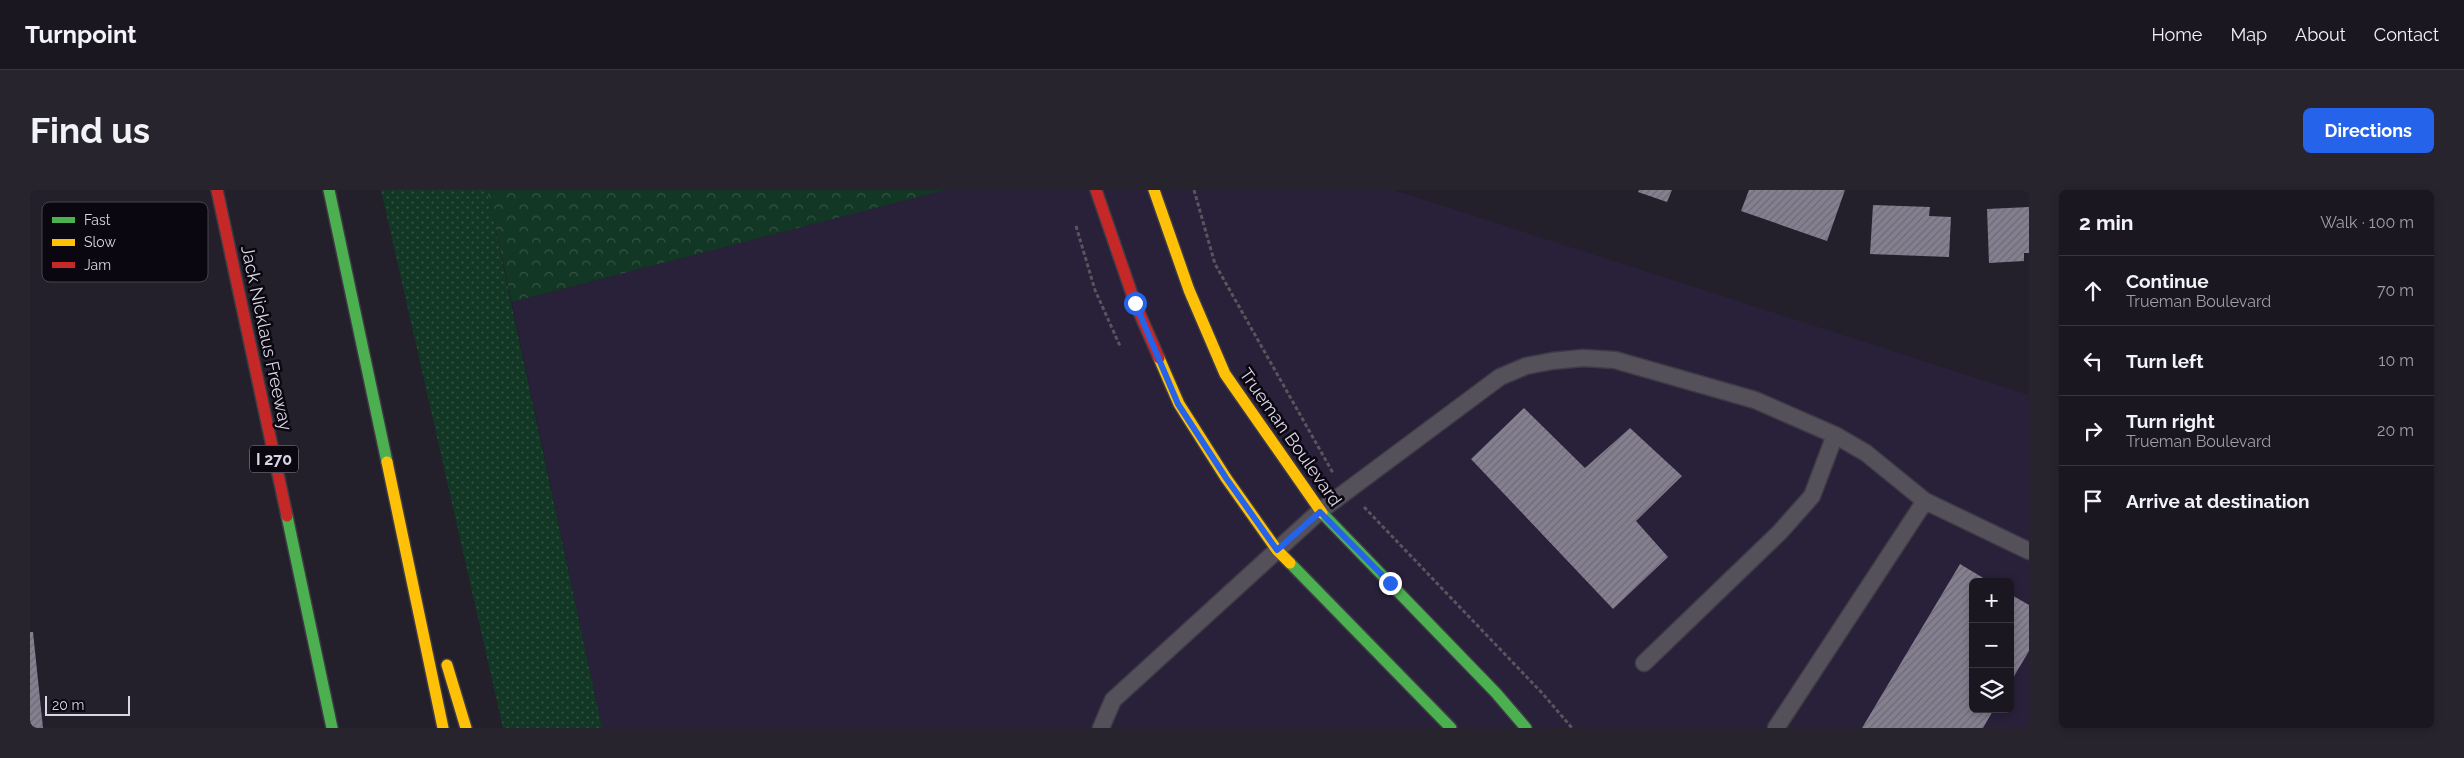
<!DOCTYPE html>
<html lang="en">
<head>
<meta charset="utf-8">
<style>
	:root { --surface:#1a1720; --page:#27242d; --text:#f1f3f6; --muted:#9f9fa5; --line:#38363e; --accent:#2563eb }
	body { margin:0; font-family:Raleway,sans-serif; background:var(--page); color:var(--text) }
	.controls { position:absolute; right:15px; bottom:15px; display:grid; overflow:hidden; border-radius:8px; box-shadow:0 2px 8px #0003 }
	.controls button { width:45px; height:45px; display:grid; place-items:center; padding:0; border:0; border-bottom:1px solid var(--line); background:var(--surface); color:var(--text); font:25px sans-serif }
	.scale { position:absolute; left:15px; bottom:12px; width:85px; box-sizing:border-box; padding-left:5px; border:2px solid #d9d5e4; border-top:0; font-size:14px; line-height:18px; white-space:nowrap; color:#d9d5e4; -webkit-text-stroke:4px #0a0710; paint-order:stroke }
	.stop { position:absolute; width:15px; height:15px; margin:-11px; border:4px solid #2563eb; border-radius:50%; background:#fff }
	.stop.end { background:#2563eb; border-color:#fff; box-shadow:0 1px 5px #0008 }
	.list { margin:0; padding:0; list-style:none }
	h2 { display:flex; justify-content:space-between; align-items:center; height:65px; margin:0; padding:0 20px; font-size:21px }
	h2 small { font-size:16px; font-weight:400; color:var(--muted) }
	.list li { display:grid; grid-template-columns:32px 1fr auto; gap:15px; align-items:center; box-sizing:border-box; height:70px; padding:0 20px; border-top:1px solid var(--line) }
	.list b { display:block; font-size:19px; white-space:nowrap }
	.list p { margin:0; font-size:16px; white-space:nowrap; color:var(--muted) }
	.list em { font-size:16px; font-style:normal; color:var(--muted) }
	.icon { flex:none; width:28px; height:28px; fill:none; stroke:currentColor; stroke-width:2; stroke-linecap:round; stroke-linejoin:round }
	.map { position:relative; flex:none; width:1999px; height:538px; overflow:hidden; border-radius:8px }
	header { display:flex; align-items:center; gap:30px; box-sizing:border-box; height:70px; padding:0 25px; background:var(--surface); border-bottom:1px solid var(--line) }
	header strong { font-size:24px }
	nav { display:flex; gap:28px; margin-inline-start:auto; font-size:18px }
	.intro { display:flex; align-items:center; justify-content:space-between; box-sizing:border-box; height:120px; padding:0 30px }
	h1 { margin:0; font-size:35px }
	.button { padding:12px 22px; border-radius:8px; background:var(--accent); color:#fff; font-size:18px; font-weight:700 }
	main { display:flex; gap:30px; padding:0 30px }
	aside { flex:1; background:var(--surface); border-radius:8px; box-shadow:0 2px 8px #0003 }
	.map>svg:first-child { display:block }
</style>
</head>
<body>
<header>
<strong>Turnpoint</strong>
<nav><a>Home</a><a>Map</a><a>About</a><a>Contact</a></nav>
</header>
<div class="intro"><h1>Find us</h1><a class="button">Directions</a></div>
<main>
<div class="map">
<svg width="1999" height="538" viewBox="0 0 1999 538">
	<defs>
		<pattern id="grass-dots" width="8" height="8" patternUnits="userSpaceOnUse" patternTransform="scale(1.25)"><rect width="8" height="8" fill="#133725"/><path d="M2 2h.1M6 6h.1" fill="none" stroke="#355344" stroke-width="1.8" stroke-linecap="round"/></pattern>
		<pattern id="forest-crowns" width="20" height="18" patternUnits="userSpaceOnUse" patternTransform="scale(1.25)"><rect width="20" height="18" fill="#133725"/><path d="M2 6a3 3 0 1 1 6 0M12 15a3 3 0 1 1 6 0" fill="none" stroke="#355344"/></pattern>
		<pattern id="building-hatch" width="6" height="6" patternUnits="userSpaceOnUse" patternTransform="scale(1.25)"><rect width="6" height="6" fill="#858090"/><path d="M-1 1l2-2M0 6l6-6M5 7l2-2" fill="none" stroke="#6d6a75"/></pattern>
	</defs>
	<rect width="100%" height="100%" fill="#231f2b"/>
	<path fill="#29203a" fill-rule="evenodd" d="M915,0H1364L1999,205V538H572L482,112ZM1943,392H1980V519H1943Z"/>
	<path fill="url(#grass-dots)" d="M351,0H457L572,538H473Z"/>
	<path fill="url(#forest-crowns)" d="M457,0H915L482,112Z"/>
	<path fill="url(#building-hatch)" d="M1609,0H1642L1637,12L1608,2Z
		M1719,0H1815L1797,51L1711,21Z
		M1843,15L1900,17L1899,26L1921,27L1919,67L1840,64Z
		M1999,17V63H1994V71L1959,73L1957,19Z
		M1494,218L1555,278L1600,238L1652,286L1606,331L1638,367L1583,419L1441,269Z
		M1930,374L1960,392H1943V519H1964L1953,538H1832Z
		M1980,404L1999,415V461L1980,493Z
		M0,442H3L13,538H0Z"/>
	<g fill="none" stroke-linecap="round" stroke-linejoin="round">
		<defs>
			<path id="lane" d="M1895,311L1999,361
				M1614,473L1750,342L1782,306L1805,245
				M1071,538L1083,510L1290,321L1470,187L1496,176L1522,171L1553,168L1585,170L1725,210L1805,245L1836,263L1895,311L1746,538"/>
			<path id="fast" d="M299,0L357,272
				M1292,323L1466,503L1496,538
				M257,326L302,538
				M1260,373L1421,538"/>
			<path id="slow" d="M1124,0L1159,100L1195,184L1292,323
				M1129,168L1149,214L1196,288L1247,360L1260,373
				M357,272L413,538
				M417,475L436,538"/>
			<path id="jam" d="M187,0L257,326
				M1066,0L1105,113L1129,168"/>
		</defs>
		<use href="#lane" stroke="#3e3b45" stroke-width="19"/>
		<use href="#fast" stroke="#3e3b45" stroke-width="14"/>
		<use href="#slow" stroke="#3e3b45" stroke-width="14"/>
		<use href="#jam" stroke="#3e3b45" stroke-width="14"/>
		<path stroke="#58555d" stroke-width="3" stroke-dasharray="4 2.5" stroke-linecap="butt" d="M1164,0L1185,74L1303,283
			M1046,36L1065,100L1090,156
			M1334,317L1513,504L1542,538"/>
		<use href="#lane" stroke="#55515b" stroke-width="16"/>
		<use href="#fast" stroke="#4caf50" stroke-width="11"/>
		<use href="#slow" stroke="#ffc107" stroke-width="11"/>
		<use href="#jam" stroke="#c62828" stroke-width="11"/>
	</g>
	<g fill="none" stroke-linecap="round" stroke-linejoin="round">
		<path stroke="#2563eb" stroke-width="6" d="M1105,113L1148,214L1196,288L1247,360L1290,322L1360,393"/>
	</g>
	<g text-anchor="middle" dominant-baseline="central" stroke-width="5" stroke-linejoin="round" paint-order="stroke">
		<rect fill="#0a0710" stroke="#9b97a4" stroke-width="1" x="220" y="255.5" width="48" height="27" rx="4"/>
		<g font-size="16" font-weight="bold" fill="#d9d5e4">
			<text x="244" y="269">I 270</text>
		</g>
		<g font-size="18" fill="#d9d5e4" stroke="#0a0710">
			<text transform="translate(237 148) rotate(78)">Jack Nicklaus Freeway</text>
			<text transform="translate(1261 247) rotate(55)">Trueman Boulevard</text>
		</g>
	</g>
	<rect x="12" y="12" width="166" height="80" rx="8" fill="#0a0710" stroke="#484550" stroke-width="1"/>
	<rect x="22" y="27" width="23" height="6" fill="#4caf50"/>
	<rect x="22" y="49" width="23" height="7" fill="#ffc107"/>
	<rect x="22" y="72" width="23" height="6" fill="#c62828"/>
	<g font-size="14" fill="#d9d5e4">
		<text x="54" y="35">Fast</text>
		<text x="54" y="57">Slow</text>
		<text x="54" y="80">Jam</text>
	</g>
</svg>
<div class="controls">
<button>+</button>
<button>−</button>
<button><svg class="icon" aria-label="layers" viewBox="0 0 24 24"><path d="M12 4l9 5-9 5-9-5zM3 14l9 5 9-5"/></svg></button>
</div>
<div class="scale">20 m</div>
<div class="stop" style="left:1105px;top:113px"></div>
<div class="stop end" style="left:1360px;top:393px"></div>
</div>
<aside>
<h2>2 min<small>Walk · 100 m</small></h2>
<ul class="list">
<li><svg class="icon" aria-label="ahead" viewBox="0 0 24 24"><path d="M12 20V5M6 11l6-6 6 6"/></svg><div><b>Continue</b><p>Trueman Boulevard</p></div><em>70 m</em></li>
<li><svg class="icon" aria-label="left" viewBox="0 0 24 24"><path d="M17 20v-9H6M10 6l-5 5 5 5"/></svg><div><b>Turn left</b></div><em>10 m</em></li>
<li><svg class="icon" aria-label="right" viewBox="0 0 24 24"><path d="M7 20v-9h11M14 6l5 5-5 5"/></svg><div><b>Turn right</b><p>Trueman Boulevard</p></div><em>20 m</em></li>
<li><svg class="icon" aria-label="arrive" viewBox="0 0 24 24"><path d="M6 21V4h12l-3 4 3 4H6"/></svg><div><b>Arrive at destination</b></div></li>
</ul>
</aside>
</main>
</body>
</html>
